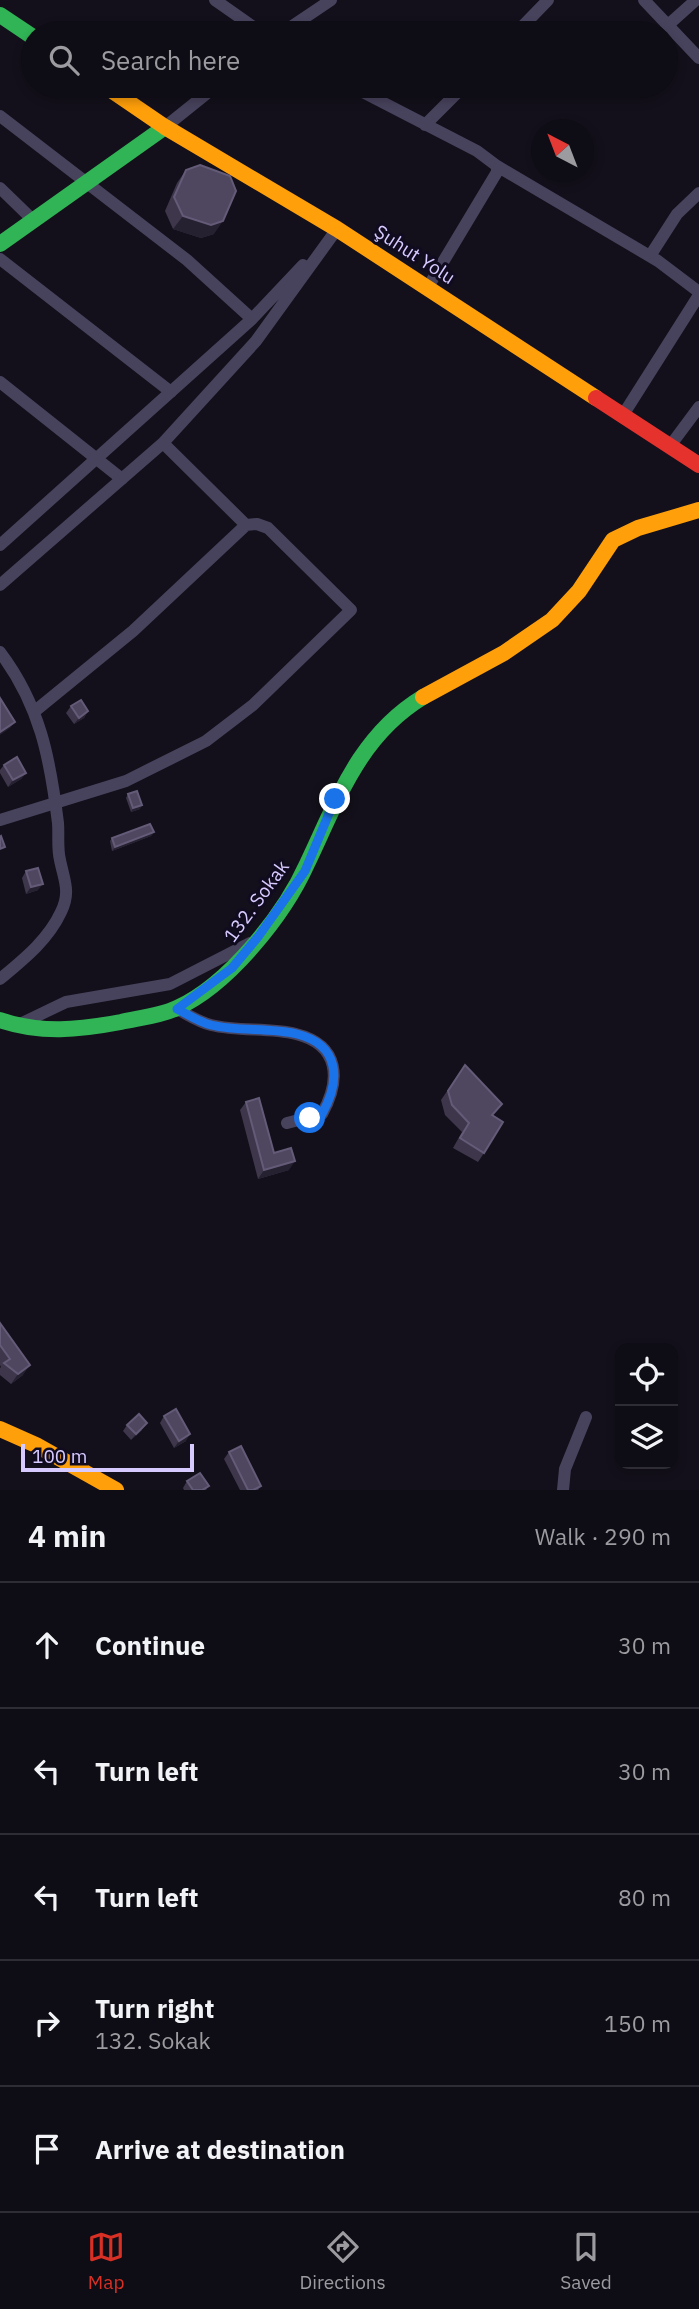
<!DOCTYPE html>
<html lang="en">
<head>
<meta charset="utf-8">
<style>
	:root { --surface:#0e0c14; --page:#1c1a22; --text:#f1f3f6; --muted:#9b9ba0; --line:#2e2c34; --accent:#d93025 }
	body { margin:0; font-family:"IBM Plex Sans",sans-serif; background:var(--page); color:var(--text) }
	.controls { position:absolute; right:21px; bottom:21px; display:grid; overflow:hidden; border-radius:14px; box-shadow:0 4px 10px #0003 }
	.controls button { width:63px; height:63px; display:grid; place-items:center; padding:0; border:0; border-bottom:2px solid var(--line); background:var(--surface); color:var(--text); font:35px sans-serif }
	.compass { position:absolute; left:531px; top:119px; width:63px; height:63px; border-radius:50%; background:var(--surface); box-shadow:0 4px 10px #0003; rotate:318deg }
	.scale { position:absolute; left:21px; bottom:18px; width:173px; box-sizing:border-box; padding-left:7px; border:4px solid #d7caff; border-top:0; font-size:19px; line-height:24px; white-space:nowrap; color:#d7caff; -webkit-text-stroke:5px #110b20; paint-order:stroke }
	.stop { position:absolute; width:21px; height:21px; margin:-16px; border:5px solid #1a73e8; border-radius:50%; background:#fff }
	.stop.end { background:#1a73e8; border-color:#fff; box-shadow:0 2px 7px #0008 }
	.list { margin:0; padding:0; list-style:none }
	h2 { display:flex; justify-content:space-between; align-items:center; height:91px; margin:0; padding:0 28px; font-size:30px }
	h2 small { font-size:23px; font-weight:400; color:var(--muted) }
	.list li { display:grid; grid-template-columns:46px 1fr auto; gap:21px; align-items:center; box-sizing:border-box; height:126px; padding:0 28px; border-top:2px solid var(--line) }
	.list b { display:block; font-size:26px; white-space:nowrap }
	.list p { margin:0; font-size:23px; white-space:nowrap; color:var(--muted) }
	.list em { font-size:23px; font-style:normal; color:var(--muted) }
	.icon { flex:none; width:38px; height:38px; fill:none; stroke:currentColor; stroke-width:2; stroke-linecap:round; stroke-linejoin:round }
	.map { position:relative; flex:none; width:699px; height:1490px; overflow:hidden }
	.search { position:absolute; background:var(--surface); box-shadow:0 4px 10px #0003; left:21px; right:21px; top:21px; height:77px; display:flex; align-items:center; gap:18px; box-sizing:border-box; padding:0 24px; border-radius:38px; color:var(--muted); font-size:26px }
	.sheet { height:721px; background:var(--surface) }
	nav { display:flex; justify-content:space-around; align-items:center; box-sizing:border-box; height:98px; border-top:2px solid var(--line); background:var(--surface); font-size:19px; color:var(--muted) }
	nav a { display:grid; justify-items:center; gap:4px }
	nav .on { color:var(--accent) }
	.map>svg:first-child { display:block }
</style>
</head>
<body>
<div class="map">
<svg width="699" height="1490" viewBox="0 0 699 1490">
	<rect width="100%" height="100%" fill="#13101b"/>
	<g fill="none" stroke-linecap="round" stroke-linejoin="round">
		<path stroke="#48435d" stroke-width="12" d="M215,0L262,33
			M644,0L699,58
			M668,25L696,0
			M282,33L331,0
			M516,33L548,0
			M351,86L477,151L497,166V172L428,287
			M0,116L187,260L252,319
			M425,125L464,86
			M165,127L216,86
			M497,166L658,261L699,292
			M0,188L34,221
			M650,256L677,214L699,193
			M0,259L171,392
			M0,382L122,479
			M623,415L699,295
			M670,446L699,407
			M0,545L252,319L303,265
			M0,585L163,443L256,341L337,229
			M0,652C40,705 50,758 58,823C59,835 57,848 60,860C64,880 71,892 61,912C48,940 24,959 0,979
			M35,711L133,631L246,525L163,443
			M0,820L126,781L206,741L253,705L351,610L268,528L257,524L246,525
			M177,1009C187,1014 199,1022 211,1025C239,1032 269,1027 296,1034C340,1045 341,1080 322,1114L287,1123
			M16,1026L66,1002L170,984L250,943
			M563,1490L565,1469L586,1417"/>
		<path stroke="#30b455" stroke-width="16" d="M0,15L33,37
			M0,244L165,127
			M0,1020C41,1034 79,1030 121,1022C139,1018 160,1016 177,1008C229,984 284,915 307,864C338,799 359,736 423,697"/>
		<path stroke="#ff9f0a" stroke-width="16" d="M105,86L165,127L337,229L596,398
			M423,697L504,653L552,620L579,591L613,540L638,528L699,510
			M0,1429L36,1445L116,1490"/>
		<path stroke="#e5322d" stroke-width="16" d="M596,398L699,465"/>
	</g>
	<path fill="#3e374c" d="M186,170L214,234L201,238L173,229L165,211L177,183Z
		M71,706L88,711L84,718L74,724L66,713Z
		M4,765L26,773L21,779L8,787L0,773V770Z
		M128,794L140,809L131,812L126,798Z
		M154,832L151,836L112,851L110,841L112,838Z
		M26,871L38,890L26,894L22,878Z
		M465,1065L493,1116L484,1153L478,1162L453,1148L462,1132L445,1115L441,1100Z
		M246,1102L274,1153L289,1170L258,1179L240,1110Z
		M0,1323L23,1375L11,1384L0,1375V1368L1,1367L0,1365Z
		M164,1416L186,1441L174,1448L160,1423Z
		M127,1425L142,1430L131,1440L123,1431Z
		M229,1452L261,1486L258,1490H240L224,1459Z
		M187,1481L209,1486L206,1490H184L183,1488Z"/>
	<path fill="#262130" d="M183,216L223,221L214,234L201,238L173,229Z
		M88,711L84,718L74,724L79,718Z
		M15,722L10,728L0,735V732Z
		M26,773L21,779L8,787L13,780Z
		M142,805L140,809L131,812L133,808Z
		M154,832L151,836L112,851L115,847Z
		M43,884L38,890L26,894L31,887Z
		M295,1161L289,1170L258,1179L264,1170Z
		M30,1365L23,1375L11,1384L18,1374Z
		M147,1423L142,1430L131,1440L136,1434Z
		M190,1434L186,1441L174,1448L179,1441Z"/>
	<path fill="#4e475f" stroke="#645b78" stroke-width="2" d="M200,165L230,176L236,191L223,221L211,225L183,216L174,197L186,170Z
		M0,698L15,722L0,732Z
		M81,700L88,711L79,718L71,706Z
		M17,757L26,773L13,780L4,765Z
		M137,791L142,805L133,808L128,794Z
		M150,824L154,832L115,847L112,838Z
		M1,836L5,847L0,849V837Z
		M38,868L43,884L31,887L26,871Z
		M465,1065L502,1104L492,1115L503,1122L484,1153L460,1138L469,1123L452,1105L448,1091Z
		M259,1098L274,1153L291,1148L295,1161L264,1170L246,1102Z
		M0,1323L30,1365L18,1374L4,1363L10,1359L0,1345Z
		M176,1409L190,1434L179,1441L164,1416Z
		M139,1414L147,1423L136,1434L127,1425Z
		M241,1446L261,1486L253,1490H248L229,1452Z
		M200,1473L209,1486L202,1490H193L187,1481Z"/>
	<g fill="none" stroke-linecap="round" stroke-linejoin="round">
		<path stroke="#1a73e8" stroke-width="9" d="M310,1118L322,1114C341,1080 340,1045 297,1034C269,1027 239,1032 211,1025C199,1022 187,1014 177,1009L232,968L258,937L305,871L335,799"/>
	</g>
	<g text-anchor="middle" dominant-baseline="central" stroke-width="6" stroke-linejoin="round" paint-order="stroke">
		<g font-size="19" fill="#d7caff" stroke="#110b20">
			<text transform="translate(415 254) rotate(33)">Şuhut Yolu</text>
			<text transform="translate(256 901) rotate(-54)">132. Sokak</text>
		</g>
	</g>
</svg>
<div class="controls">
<button><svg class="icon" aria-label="locate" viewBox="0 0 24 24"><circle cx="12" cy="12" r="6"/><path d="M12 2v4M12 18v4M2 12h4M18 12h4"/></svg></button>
<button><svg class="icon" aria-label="layers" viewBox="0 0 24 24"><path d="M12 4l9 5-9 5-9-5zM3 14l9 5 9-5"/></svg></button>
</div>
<svg class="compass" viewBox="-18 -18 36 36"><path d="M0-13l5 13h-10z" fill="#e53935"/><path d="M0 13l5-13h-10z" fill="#9b9ba0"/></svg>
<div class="scale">100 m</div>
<div class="stop" style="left:310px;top:1118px"></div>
<div class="stop end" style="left:335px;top:799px"></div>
<div class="search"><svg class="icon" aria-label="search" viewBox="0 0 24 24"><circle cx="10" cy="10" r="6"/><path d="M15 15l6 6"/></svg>Search here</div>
</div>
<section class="sheet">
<h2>4 min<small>Walk · 290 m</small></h2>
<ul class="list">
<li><svg class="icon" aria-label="ahead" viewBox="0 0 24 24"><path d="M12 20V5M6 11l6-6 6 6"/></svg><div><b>Continue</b></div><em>30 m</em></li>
<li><svg class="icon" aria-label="left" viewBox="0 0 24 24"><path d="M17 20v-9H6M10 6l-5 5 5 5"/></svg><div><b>Turn left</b></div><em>30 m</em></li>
<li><svg class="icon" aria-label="left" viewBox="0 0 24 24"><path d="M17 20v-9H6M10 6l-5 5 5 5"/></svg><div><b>Turn left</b></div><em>80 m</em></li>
<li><svg class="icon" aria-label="right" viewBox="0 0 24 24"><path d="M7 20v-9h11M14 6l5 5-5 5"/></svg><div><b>Turn right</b><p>132. Sokak</p></div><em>150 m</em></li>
<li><svg class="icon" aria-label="arrive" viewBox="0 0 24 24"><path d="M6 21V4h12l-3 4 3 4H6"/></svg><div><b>Arrive at destination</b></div></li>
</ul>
</section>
<nav>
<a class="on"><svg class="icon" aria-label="map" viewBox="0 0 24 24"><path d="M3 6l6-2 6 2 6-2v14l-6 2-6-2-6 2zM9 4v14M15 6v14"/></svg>Map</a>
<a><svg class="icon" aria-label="directions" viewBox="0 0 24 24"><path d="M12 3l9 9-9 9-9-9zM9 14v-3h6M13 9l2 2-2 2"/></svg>Directions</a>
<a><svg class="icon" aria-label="saved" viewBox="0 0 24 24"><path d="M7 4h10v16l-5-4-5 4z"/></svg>Saved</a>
</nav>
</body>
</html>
